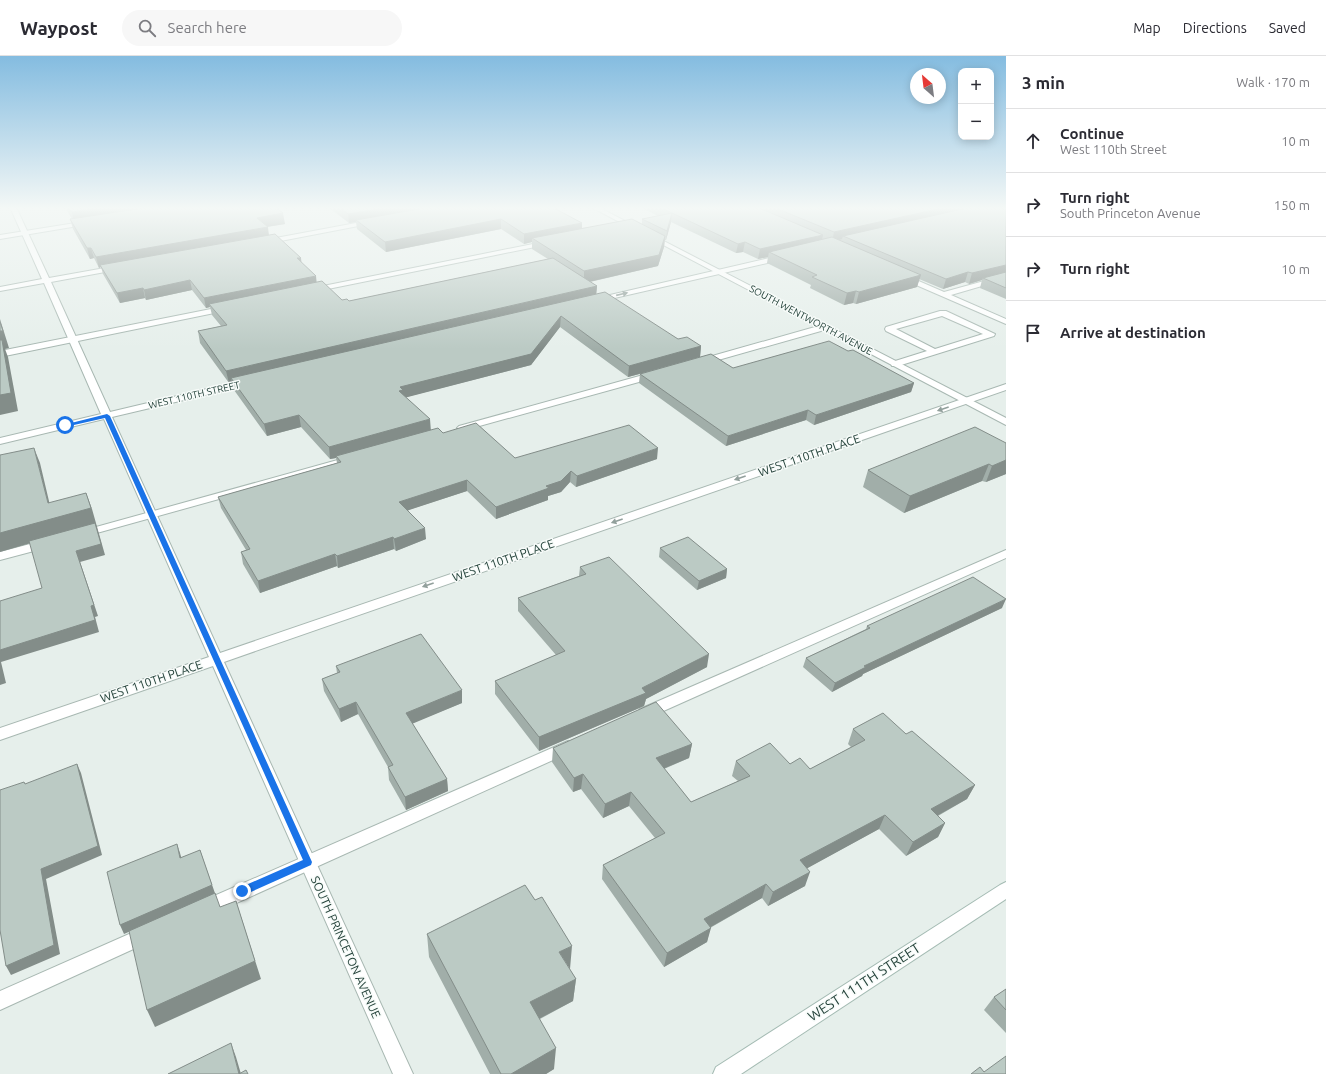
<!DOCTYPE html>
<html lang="en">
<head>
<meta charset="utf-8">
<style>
	:root { --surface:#fff; --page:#f7f7f7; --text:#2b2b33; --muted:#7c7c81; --line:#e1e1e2 }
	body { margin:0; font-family:Ubuntu,sans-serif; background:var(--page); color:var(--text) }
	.controls { position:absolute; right:12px; top:12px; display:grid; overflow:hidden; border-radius:8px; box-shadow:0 2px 10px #0003 }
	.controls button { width:36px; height:36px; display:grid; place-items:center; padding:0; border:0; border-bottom:1px solid var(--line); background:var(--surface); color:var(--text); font:20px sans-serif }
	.compass { position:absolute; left:910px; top:12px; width:36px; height:36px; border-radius:50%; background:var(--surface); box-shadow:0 2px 10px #0003; rotate:332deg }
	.stop { position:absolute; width:12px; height:12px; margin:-9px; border:3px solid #1a73e8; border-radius:50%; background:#fff }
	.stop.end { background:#1a73e8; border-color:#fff; box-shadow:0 1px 4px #0008 }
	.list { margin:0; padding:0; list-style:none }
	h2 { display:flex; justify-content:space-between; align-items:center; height:52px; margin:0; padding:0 16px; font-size:17px }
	h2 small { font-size:13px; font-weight:400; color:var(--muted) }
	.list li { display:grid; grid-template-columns:26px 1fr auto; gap:12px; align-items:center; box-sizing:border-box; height:64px; padding:0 16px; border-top:1px solid var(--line) }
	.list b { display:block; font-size:15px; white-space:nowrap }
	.list p { margin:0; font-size:13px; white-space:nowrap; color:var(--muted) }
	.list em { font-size:13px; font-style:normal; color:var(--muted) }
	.icon { flex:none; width:22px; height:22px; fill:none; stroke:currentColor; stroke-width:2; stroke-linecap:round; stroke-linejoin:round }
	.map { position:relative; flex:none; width:1006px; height:1018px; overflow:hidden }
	header { display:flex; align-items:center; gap:24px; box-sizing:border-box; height:56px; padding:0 20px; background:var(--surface); border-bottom:1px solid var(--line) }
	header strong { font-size:19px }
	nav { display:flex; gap:22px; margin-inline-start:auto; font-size:14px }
	.search { width:280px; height:36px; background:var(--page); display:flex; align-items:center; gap:10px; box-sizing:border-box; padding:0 14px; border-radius:22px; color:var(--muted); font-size:15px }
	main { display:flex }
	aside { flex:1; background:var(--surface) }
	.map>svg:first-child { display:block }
</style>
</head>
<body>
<header>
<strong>Waypost</strong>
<div class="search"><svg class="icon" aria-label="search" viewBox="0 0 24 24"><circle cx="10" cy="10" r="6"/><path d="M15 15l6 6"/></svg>Search here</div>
<nav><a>Map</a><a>Directions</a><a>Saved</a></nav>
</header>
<main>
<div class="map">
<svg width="1006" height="1018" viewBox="0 0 1006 1018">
	<rect width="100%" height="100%" fill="#e6efeb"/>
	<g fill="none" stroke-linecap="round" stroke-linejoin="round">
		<defs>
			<path id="service" d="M88,165L90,166V168L0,183V179Z
				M548,185L550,186V188L313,236L309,234L313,232Z
				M1006,219V223L951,239L1006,263V268L900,222L904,220H907L944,236Z
				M226,250L230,252L229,254L0,301V295Z
				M940,255H946L995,278L994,280L898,310H892L891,308L892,306L927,295L886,275L885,273L886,271ZM942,260L983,278L935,293L896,273Z
				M822,269H825L829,271L828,273L704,308L701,309L697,306L698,304Z
				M654,316L658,319L657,321L465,374H459L457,372L459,370Z
				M352,400L356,401L357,403L356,405L86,480H78L76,478L78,476Z
				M45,484L49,485L51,488L49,491L0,504V496Z
				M1006,494V502L650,661L645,662L640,661L638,657L640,653Z
				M568,685L573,687L575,691L573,695L210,859L204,861L198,859L195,853L198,847Z
				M145,871L151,873L154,879L151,885L0,954V935Z"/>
			<path id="minor" d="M10,151H16L49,222L116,210L120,212L116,214L51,226L110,356L249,323L254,326L252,328L112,361L220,597L1006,328V334L224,606L413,1018H393L213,610L0,684V672L209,601L104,363L0,388V382L101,358L44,227L0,235V231L42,223Z
				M372,164L375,166L374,167L265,188L262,186L265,184Z
				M782,199H785V203L597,246L593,244L597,242Z"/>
			<path id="tertiary" d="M591,151H598L1006,362V369Z"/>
			<path id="secondary" d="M1006,826V843L741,1018H713L716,1011L1000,829Z"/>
		</defs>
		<use href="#service" stroke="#a8b8b2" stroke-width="2"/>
		<use href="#minor" stroke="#a8b8b2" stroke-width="2"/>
		<use href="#tertiary" stroke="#a8b8b2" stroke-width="2"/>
		<use href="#secondary" stroke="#a4bbb3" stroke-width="2"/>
		<use href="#service" fill="#fff" fill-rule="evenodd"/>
		<use href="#minor" fill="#fff" fill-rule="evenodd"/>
		<use href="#tertiary" fill="#fff" fill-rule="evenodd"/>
		<use href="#secondary" fill="#fff" fill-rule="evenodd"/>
	</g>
	<path fill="#a1aea9" d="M65,151H275L285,168L267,171L269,179L301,206L317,227L342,244L349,245L548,203L532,193V186L524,188L501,173L386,196L357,173L356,166L349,167L328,151H552L582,172L642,168V163L658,160L640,151H1006V243L980,232L982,224L969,228L965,226L943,233L919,223L917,231L856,248L853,247L844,249L810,232L811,229L767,207L768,201L758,203L743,196L736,197L671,166L666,184H665L664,191L658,210L590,226L597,230L596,238L678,283L701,290L700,301L733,312L848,295L914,327L911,336L814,369L806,364L726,390L639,327L640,318L628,321L560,271L531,309L406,341L431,374L443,377L515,402L657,403L576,431L570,426L561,436L548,440V444L496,463L467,435L408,454L426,483L396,495L394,493L338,512L337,510L260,537L243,508L241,496L246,494L221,452L218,441L337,407L336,402L330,403L301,371L267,380L234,334L232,326L229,327L200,287L198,275L221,270L212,259L210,251L206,252L192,234L146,244L145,242L120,247L103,218L101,211L99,212L94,202L90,203L73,173L70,163H72Z
		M1006,387V418L986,426L982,425L904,457L863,431L868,414Z
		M660,492L727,513L726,522L697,534L659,501Z
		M580,511L707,611L646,643L644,650L539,695L495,638V625L556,599L518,555V542L579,520Z
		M1002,552L863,618L862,620L832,636L803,611L806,602L866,573L867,570Z
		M336,610L462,647L412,667L447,723L448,735L406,754L389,724L388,711L358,658L341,666L324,635L322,623L337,617Z
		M853,673L906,678L975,729L967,743L938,760L945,767L938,781L906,800L879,773L807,812L805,830L768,850L762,842L710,872L707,886L664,911L602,823L603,809L655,782L629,750L603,762L581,733L573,736L552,706L553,692L692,688L689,702L664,713L691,746L738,725L732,720L736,705L790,708L810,713L851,691L848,688Z
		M427,878L569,913L576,923L573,945L540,963L554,1013L546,1018H490L429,901Z
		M1006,933V977L984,954L994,941Z"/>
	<path fill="#838d89" d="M107,151H174L74,166L72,156Z
		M392,151H444L356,164V166L349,167L348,158Z
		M947,151H983L843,180L842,183L832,186L834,176Z
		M283,157L285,168L259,172L257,162Z
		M672,157L671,166L666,184L667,175Z
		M501,163V173L386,196L385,186Z
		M582,167V176L532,182V186L524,188V178Z
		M268,171L269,182L100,209L101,211L99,212L96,201Z
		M823,179L821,188L769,196L768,201L758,203L760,193Z
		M665,180L664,191L658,210L584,227V215Z
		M745,186L743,196L736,197L738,188Z
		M87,192H91L94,202L90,203Z
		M297,202H301L302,211Z
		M1006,209V218L983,222L982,224L969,228L972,217Z
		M968,216L965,226L943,233L946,223Z
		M921,219L917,231L856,248L859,236Z
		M316,220L317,230L209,248L210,251L206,252L204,242Z
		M190,224L192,234L146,244L144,234Z
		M597,230L596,241L231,322L232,326L229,327L226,315Z
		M143,232L145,242L120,247L117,237Z
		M856,235L853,247L844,249L847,237Z
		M561,260L560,271L531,309L404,342L399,335L400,331Z
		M0,263L9,292L5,293L8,301L18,355L0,359Z
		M701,290L700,301L628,321L629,310Z
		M914,327L911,336L814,369L816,359Z
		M808,354L806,364L726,390L728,380Z
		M299,359L301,371L267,380L264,368Z
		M430,363L431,376L336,400V402L330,403L329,391Z
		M34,392L40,407L53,462L86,437L92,453L105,499L80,506L98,560L95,561L99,576L1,606L6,627L0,629V594L91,550L76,495L96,468L0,496V477L48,447Z
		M658,392L657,403L576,431L577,420Z
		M1006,404V418L986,426L992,410Z
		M989,408L982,425L904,457L910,440Z
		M571,415L570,426L561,436L548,440V444L496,463V451L546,430Z
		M467,424V435L400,457L399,446Z
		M425,472L426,483L396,495L394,483Z
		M393,481L394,493L338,512L337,500Z
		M335,498L337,510L260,537L258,525Z
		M727,513L726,522L697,534L699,525Z
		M1006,543L1002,552L863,618L862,620L832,636L835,627L864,610Z
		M709,598L707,611L646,643L644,650L539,695V681L642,632Z
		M462,634V647L407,670L406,657Z
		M356,646L358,658L341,666L339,653Z
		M692,688L689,702L653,717L656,702Z
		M77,708L81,717L102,799L46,823L60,898L11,919L6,910L41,813Z
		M583,718L581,733L573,736L574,722Z
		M447,723L448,735L406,754L405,741Z
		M975,729L967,743L924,767L931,753Z
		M631,736L629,750L603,762L605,748Z
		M885,759L879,773L795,819L800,804Z
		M945,767L938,781L906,800L913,786Z
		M177,788L180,797L184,811L180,802Z
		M200,794L226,869L215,838L124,878L120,869Z
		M810,816L805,830L768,850L773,836Z
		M766,828L762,842L700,877L704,863Z
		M236,845L261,923L155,971L147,954Z
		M711,872L707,886L664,911L667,897Z
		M572,890L570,913L559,896Z
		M576,923L573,945L529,968L530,946Z
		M231,987L236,1001L241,1018H239Z
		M556,992L554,1013L546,1018H511Z"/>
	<path fill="#bbcac4" stroke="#838d89" d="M68,151H107L72,156Z
		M150,151H275L283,157L257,162L268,171L96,201L91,192H87L70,163Z
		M338,151H392L348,158Z
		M430,151H552L582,167L524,178L501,163L385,186L356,164Z
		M659,151H757L823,179L760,193L745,186L738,188L672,157L667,175L642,163L672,157Z
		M773,151H947L834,176Z
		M971,151H1006V209L972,217L968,216L946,223L843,180Z
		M632,163L665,180L659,199L584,215L532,182Z
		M275,178L301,202H297L316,220L204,242L190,224L144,234L143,232L117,237L100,209Z
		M832,181L921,219L859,236L856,235L847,237L812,221L817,219L769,196Z
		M553,202L597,230L226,315L198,275L227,269L209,248L322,225L342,244L347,243L349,245Z
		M1006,216V232L983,222Z
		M605,236L678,283L687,281L701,290L629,310L561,260L531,298L400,331L403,334L399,335L430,363L329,391L299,359L264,368L231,322Z
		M0,266L3,275H0Z
		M0,284H2L11,337L0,339Z
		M829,285L848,295L853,294L914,327L816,359L808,354L728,380L640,318L711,298L733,312Z
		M476,367L515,402L629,369L658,392L577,420L571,415L561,425L546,430L549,432L496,451L467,424L399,446L425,472L394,483L393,481L337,500L335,498L258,525L241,496L250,493L218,441L341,406L336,400L438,372L443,377Z
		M975,371L1006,387V404L992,410L989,408L910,440L868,414Z
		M34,392L48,447L86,437L91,452L0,477V399Z
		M95,467L101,488L76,495L94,549L91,550L95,564L0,594V545L42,532L29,485Z
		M688,481L727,513L699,525L660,492Z
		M609,501L709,598L642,632L646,637L539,681L495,625L565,595L518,542L586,518L580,511Z
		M973,521L1006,543L864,610L866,611L835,627L806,602L870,572L867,570Z
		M421,578L462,634L406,657L447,723L405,741L388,711L393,709L356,646L339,653L322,623L340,616L336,610Z
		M656,646L692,688L656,702L691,746L750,720L736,705L770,687L790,708L800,702L810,713L865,684L853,673L883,657L906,678L912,675L975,729L931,753L945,767L913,786L885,759L800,804L810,816L773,836L766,828L704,863L711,872L667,897L603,809L665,777L631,736L605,748L583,718L574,722L553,692Z
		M77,708L98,790L41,813L54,889L6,910L0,874V734L24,726L25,728Z
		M177,788L180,802L200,794L212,829L120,869L107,816Z
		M525,829L535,844L542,841L572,890L559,896L576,923L530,946L556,992L511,1018H501L427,878Z
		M215,837L220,851L236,845L255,905L147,954L129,875Z
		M1006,933V954L994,941Z
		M231,987L239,1018L246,1014L248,1018H168Z
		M1006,1000V1018H971L980,1011L984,1016Z"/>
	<defs><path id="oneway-solid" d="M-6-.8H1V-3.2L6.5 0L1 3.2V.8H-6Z"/></defs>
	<g fill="#92a09c">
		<use href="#oneway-solid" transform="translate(622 238) rotate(-13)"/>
		<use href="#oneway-solid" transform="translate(943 353) rotate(161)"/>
		<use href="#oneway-solid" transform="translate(740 422) rotate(161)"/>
		<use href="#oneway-solid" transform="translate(617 465) rotate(161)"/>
		<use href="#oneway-solid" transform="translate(428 529) rotate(161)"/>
	</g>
	<linearGradient id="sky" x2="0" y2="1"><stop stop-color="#84bce0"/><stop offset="0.52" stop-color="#f4f8f6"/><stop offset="1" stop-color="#f4f8f6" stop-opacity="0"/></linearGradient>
	<rect width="1006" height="293" fill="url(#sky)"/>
	<path fill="#1a73e8" d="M107,358L110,360L312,806L311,809L242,840L239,838L237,835L239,832L303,804L105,362L65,371L63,369Z"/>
	<g text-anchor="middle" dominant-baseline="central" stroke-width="3" stroke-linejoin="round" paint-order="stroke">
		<g font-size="10" fill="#24423a" stroke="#f7fbf9">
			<text transform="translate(811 264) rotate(28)">SOUTH WENTWORTH AVENUE</text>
			<text transform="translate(194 339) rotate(-13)">WEST 110TH STREET</text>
		</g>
		<g font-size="12" fill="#24423a" stroke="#f7fbf9">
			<text transform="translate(809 399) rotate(-19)">WEST 110TH PLACE</text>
			<text transform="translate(503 504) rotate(-19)">WEST 110TH PLACE</text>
			<text transform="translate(151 625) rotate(-19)">WEST 110TH PLACE</text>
			<text transform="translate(346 891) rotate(66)">SOUTH PRINCETON AVENUE</text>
		</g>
		<g font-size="14" fill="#24423a" stroke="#f7fbf9">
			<text transform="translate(864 926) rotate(-33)">WEST 111TH STREET</text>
		</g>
	</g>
</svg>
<div class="controls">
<button>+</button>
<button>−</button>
</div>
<svg class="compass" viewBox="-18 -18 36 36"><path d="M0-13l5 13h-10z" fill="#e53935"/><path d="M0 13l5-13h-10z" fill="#7c7c81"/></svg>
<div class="stop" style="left:65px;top:369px"></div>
<div class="stop end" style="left:242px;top:835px"></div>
</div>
<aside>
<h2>3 min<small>Walk · 170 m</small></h2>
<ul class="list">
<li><svg class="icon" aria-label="ahead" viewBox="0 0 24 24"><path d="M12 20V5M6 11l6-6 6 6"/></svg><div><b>Continue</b><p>West 110th Street</p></div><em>10 m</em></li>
<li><svg class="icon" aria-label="right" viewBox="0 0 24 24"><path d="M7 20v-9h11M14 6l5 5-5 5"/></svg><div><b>Turn right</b><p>South Princeton Avenue</p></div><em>150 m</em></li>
<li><svg class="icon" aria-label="right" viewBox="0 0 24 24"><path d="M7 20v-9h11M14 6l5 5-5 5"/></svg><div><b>Turn right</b></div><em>10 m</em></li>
<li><svg class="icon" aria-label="arrive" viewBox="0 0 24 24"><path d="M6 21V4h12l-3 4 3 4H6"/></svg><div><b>Arrive at destination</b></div></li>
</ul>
</aside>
</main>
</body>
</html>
